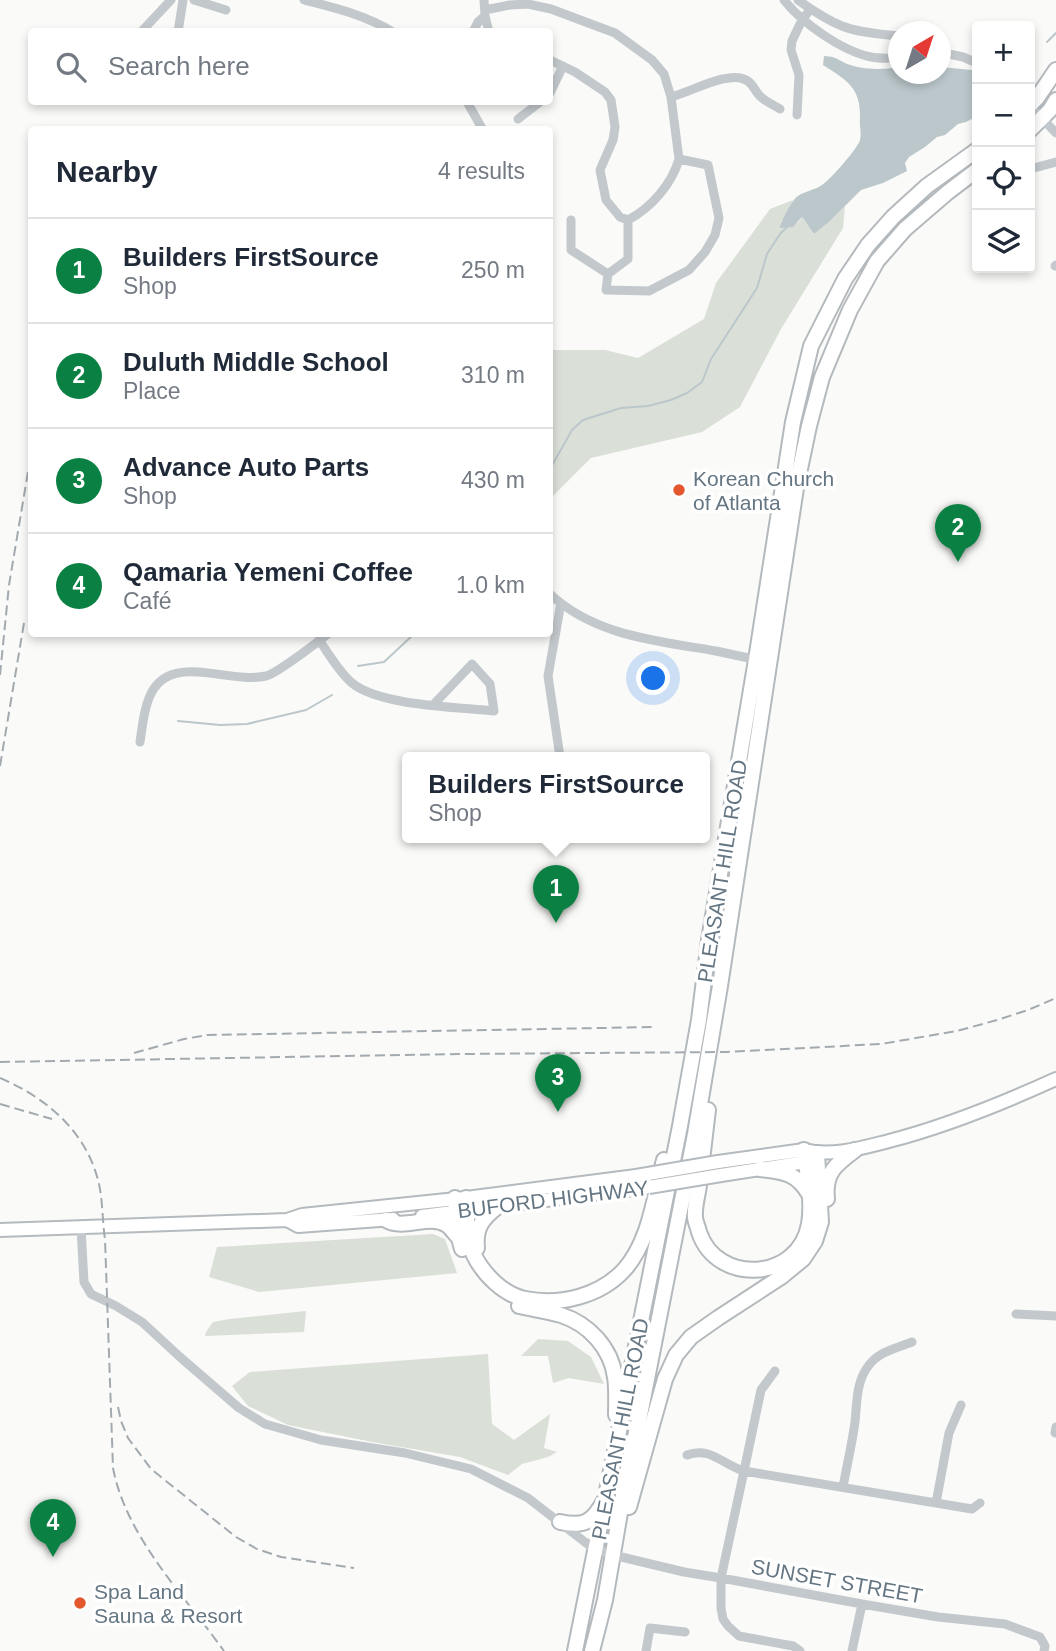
<!DOCTYPE html>
<html lang="en">
<head>
<meta charset="utf-8">
<style>
	:root { --surface:#fff; --page:#f6f6f7; --text:#1f2937; --muted:#747a83; --line:#e0e1e3; --accent:#0b8043 }
	body { margin:0; font-family:Arial,sans-serif; background:var(--page); color:var(--text) }
	.controls { position:absolute; right:21px; top:21px; display:grid; overflow:hidden; border-radius:7px; box-shadow:0 4px 10px #0003 }
	.controls button { width:63px; height:63px; display:grid; place-items:center; padding:0; border:0; border-bottom:2px solid var(--line); background:var(--surface); color:var(--text); font:35px sans-serif }
	.compass { position:absolute; left:888px; top:21px; width:63px; height:63px; border-radius:50%; background:var(--surface); box-shadow:0 4px 10px #0003; rotate:39deg }
	.you { position:absolute; left:654px; top:679px; width:24px; height:24px; margin:-18px; border:5px solid #fff; border-radius:50%; background:#1a73e8; box-shadow:0 0 0 10px #1a73e833 }
	.badge { display:grid; place-items:center; width:46px; height:46px; border-radius:50%; background:var(--accent); color:#fff; font-size:23px; font-weight:700 }
	.pin { position:absolute; translate:-50% -58px; filter:drop-shadow(0 2px 4px #0008) }
	.pin::after { content:''; position:absolute; top:37px; width:24px; height:21px; background:inherit; clip-path:polygon(0 0,100% 0,50% 100%) }
	.popup { position:absolute; left:402px; top:752px; width:308px; height:91px; box-sizing:border-box; display:grid; place-content:center; border-radius:7px; background:var(--surface); filter:drop-shadow(0 2px 5px #0005); font-size:23px; white-space:nowrap; color:var(--muted) }
	.popup b { font-size:26px; color:var(--text) }
	.popup::after { content:''; position:absolute; left:50%; top:100%; margin-left:-14px; border:14px solid transparent; border-top-color:var(--surface) }
	.list { margin:0; padding:0; list-style:none }
	h2 { display:flex; justify-content:space-between; align-items:center; height:91px; margin:0; padding:0 28px; font-size:30px }
	h2 small { font-size:23px; font-weight:400; color:var(--muted) }
	.list li { display:grid; grid-template-columns:46px 1fr auto; gap:21px; align-items:center; box-sizing:border-box; height:105px; padding:0 28px; border-top:2px solid var(--line) }
	.list b { display:block; font-size:26px; white-space:nowrap }
	.list p { margin:0; font-size:23px; white-space:nowrap; color:var(--muted) }
	.list em { font-size:23px; font-style:normal; color:var(--muted) }
	.icon { flex:none; width:38px; height:38px; fill:none; stroke:currentColor; stroke-width:2; stroke-linecap:round; stroke-linejoin:round }
	.map { position:relative; flex:none; width:1056px; height:1651px; overflow:hidden }
	.search { position:absolute; background:var(--surface); box-shadow:0 4px 10px #0003; left:28px; top:28px; width:525px; height:77px; display:flex; align-items:center; gap:18px; box-sizing:border-box; padding:0 24px; border-radius:7px; color:var(--muted); font-size:26px }
	.panel { position:absolute; background:var(--surface); box-shadow:0 4px 10px #0003; left:28px; top:126px; width:525px; height:511px; border-radius:7px }
	.map>svg:first-child { display:block }
</style>
</head>
<body>
<div class="map">
<svg width="1056" height="1651" viewBox="0 0 1056 1651">
	<rect width="100%" height="100%" fill="#fafaf8"/>
	<path fill="#dadfd7" d="M793,200L787,215L781,222L798,223L802,217L809,224L811,231L814,234L829,222L845,206L843,228L781,329L740,407L702,432L591,458L550,499V350H605L638,358L704,319L716,283L770,209Z
		M433,1234L445,1239L457,1273L259,1292L209,1277L217,1247Z
		M306,1311L304,1332L205,1336L206,1332L213,1322L229,1319Z
		M538,1339L568,1341L591,1357L604,1384L569,1378L553,1383L548,1356H521Z
		M488,1354L492,1424L514,1440L550,1414L544,1448L557,1452L548,1457L522,1464L508,1475L460,1457L372,1442L288,1425L248,1406L232,1386L250,1372Z"/>
	<path fill="#bbc7cb" d="M824,56C836,57 835,58 845,63C861,70 882,70 898,67V74H940L941,67L972,70L977,73V116L966,122L958,124L945,135L937,137L925,147L909,157L905,163L907,171L883,183L861,190L829,222L814,234C810,230 808,223 802,217L793,227L780,228C780,223 793,198 798,196C805,191 815,190 822,185C830,180 858,148 860,140C862,133 859,125 860,118C861,87 846,80 823,65Z"/>
	<g fill="none" stroke-linecap="round" stroke-linejoin="round">
		<path stroke="#bbc7cb" stroke-width="2" d="M1047,42L1056,33
			M550,469L572,430L583,420L621,408L648,406L671,400L687,393L702,382L711,359L757,288L767,254L780,234L787,227
			M358,666L384,662L414,634
			M178,721L220,725L247,724L306,710L332,695"/>
		<defs>
			<path id="major" d="M718,1162L804,1150C832,1157 861,1148 889,1141C947,1126 1001,1104 1056,1079
				M721,1175L806,1162L811,1158
				M422,1216L649,1187
				M287,1220L298,1226L393,1219
				M0,1230L287,1220L302,1215L466,1198L636,1176"/>
			<path id="highway" d="M1030,105L1037,98L1056,70
				M1030,130L1050,110L1056,100
				M708,1110C705,1135 702,1160 699,1185C698,1195 694,1206 695,1217C695,1221 698,1227 699,1232C717,1286 799,1281 809,1224C813,1202 807,1172 804,1150
				M760,1169C783,1172 796,1172 809,1194
				M455,1198L459,1238L462,1249
				M466,1198C468,1217 465,1237 474,1255C483,1274 504,1295 525,1299C560,1306 600,1296 624,1270C650,1241 654,1197 664,1160
				M827,1199C824,1173 836,1164 855,1150
				M386,1220C405,1231 429,1213 447,1225C451,1228 455,1234 459,1238
				M477,1248C475,1228 482,1219 497,1207
				M519,1306C533,1309 548,1311 561,1315C589,1324 611,1348 615,1377C617,1390 616,1403 616,1415
				M629,1507L665,1379L676,1355L691,1337L718,1318L781,1277L803,1259L815,1241L821,1222L817,1153
				M560,1522C583,1527 592,1523 604,1501
				M575,1651L680,1126L699,1020L709,940L756,660L793,422L811,346L845,279L868,245L893,217L927,186L977,150
				M592,1651L605,1600L627,1472L640,1415L695,1134L720,986L796,488L809,426L822,377L850,310L877,261L905,229L948,192L977,170"/>
		</defs>
		<use href="#major" stroke="#b5babe" stroke-width="16"/>
		<use href="#highway" stroke="#b4b9bd" stroke-width="18"/>
		<path stroke="#c3c8cc" stroke-width="9" d="M194,0L226,10
			M304,0C336,8 365,15 393,32
			M484,0L485,16L489,32
			M784,0C802,23 842,51 871,57C880,59 889,58 898,58
			M798,0C812,10 827,20 842,26C860,33 880,34 898,36
			M485,10L510,5L528,4L551,9L615,33L652,60L664,74L671,97L679,159C672,184 651,208 628,220
			M141,32L171,0
			M178,32L183,0
			M473,32L478,22L485,16
			M940,52L963,57L977,63
			M550,60L575,72L605,92L611,100L615,127L613,140L600,170L606,200L620,217L628,220V259L608,274L606,290L649,291L689,270L705,252L715,235L719,218L708,165L679,159
			M550,93L563,66
			M671,97C691,92 729,70 746,80C753,83 755,92 761,97C766,102 774,105 780,109
			M467,102L483,130
			M1030,106L1056,133
			M797,115L799,75L791,50L792,41L800,24L810,9
			M518,119L540,102
			M1030,169L1056,162
			M571,220V250L608,274
			M1055,266L1056,265
			M550,594C595,636 658,641 716,651C730,654 744,657 758,660
			M319,640C329,654 339,672 352,683C380,706 458,707 494,711L490,684L472,664L433,705
			M140,742C142,729 143,716 147,704C163,647 226,685 266,676C278,673 316,643 328,634
			M560,757L548,676L561,603
			M81,1228L84,1282L91,1294L116,1306L142,1322L180,1357L239,1408L265,1424L321,1440L405,1453L471,1469L528,1498L590,1546L613,1555L684,1572L721,1578L862,1604L938,1617L1005,1624L1040,1637L1045,1646L1044,1651
			M1016,1314L1056,1316
			M1055,1433L1056,1427
			M687,1455C710,1446 723,1465 744,1471L761,1390L775,1371
			M843,1487C847,1465 852,1444 855,1422C857,1403 856,1381 869,1365C880,1351 897,1348 912,1342
			M936,1503L949,1433L961,1405
			M646,1651L650,1628L685,1632
			M800,1651L793,1646L739,1636L728,1626L723,1619L721,1608V1578L744,1471L972,1509L980,1503
			M852,1651L862,1604"/>
		<use href="#major" stroke="#fff" stroke-width="12"/>
		<use href="#highway" stroke="#fff" stroke-width="14"/>
		<path stroke="#a2aab0" stroke-width="2" stroke-dasharray="10 5" stroke-linecap="butt" d="M0,675L9,585L32,448
			M0,766L24,623
			M134,1053L184,1039L207,1035L656,1027
			M0,1062L459,1054L727,1052L881,1044L957,1031L997,1020L1028,1010L1056,998
			M0,1078C45,1097 85,1130 98,1180C103,1199 102,1219 105,1239L113,1468C126,1537 184,1595 224,1651
			M0,1104L52,1119
			M118,1407L121,1421L128,1438L151,1469L236,1537L257,1549L281,1557L354,1568"/>
		<defs>
			<path id="major-bridge" d="M636,1176L718,1162
				M649,1187L721,1175"/>
		</defs>
		<use href="#major-bridge" stroke="#b5babe" stroke-width="16" stroke-linecap="butt"/>
		<use href="#major-bridge" stroke="#fff" stroke-width="12"/>
	</g>
	<g fill="#e4572e" stroke="#fff" stroke-width="2.5">
		<circle cx="679" cy="490" r="7"/>
		<circle cx="80" cy="1603" r="7"/>
	</g>
	<g text-anchor="middle" dominant-baseline="central" stroke-width="7" stroke-linejoin="round" paint-order="stroke">
		<g font-size="21" fill="#657683" stroke="#fff" text-anchor="start">
			<text x="693" y="478">Korean Church<tspan x="693" dy="24">of Atlanta</tspan></text>
			<text x="94" y="1591">Spa Land<tspan x="94" dy="24">Sauna &amp; Resort</tspan></text>
		</g>
		<g font-size="21" fill="#657683" stroke="#fff">
			<text transform="translate(722 871) rotate(-81)">PLEASANT HILL ROAD</text>
			<text transform="translate(553 1199) rotate(-7)">BUFORD HIGHWAY</text>
			<text transform="translate(620 1429) rotate(-79)">PLEASANT HILL ROAD</text>
			<text transform="translate(837 1581) rotate(10)">SUNSET STREET</text>
		</g>
	</g>
</svg>
<div class="controls">
<button>+</button>
<button>−</button>
<button><svg class="icon" aria-label="locate" viewBox="0 0 24 24"><circle cx="12" cy="12" r="6"/><path d="M12 2v4M12 18v4M2 12h4M18 12h4"/></svg></button>
<button><svg class="icon" aria-label="layers" viewBox="0 0 24 24"><path d="M12 4l9 5-9 5-9-5zM3 14l9 5 9-5"/></svg></button>
</div>
<svg class="compass" viewBox="-18 -18 36 36"><path d="M0-13l5 13h-10z" fill="#e53935"/><path d="M0 13l5-13h-10z" fill="#747a83"/></svg>
<div class="you"></div>
<div class="pin badge" style="left:556px;top:923px">1</div>
<div class="popup"><b>Builders FirstSource</b>Shop</div>
<div class="pin badge" style="left:958px;top:562px">2</div>
<div class="pin badge" style="left:558px;top:1112px">3</div>
<div class="pin badge" style="left:53px;top:1557px">4</div>
<div class="search"><svg class="icon" aria-label="search" viewBox="0 0 24 24"><circle cx="10" cy="10" r="6"/><path d="M15 15l6 6"/></svg>Search here</div>
<section class="panel">
<h2>Nearby<small>4 results</small></h2>
<ul class="list">
<li><span class="badge">1</span><div><b>Builders FirstSource</b><p>Shop</p></div><em>250 m</em></li>
<li><span class="badge">2</span><div><b>Duluth Middle School</b><p>Place</p></div><em>310 m</em></li>
<li><span class="badge">3</span><div><b>Advance Auto Parts</b><p>Shop</p></div><em>430 m</em></li>
<li><span class="badge">4</span><div><b>Qamaria Yemeni Coffee</b><p>Café</p></div><em>1.0 km</em></li>
</ul>
</section>
</div>
</body>
</html>
